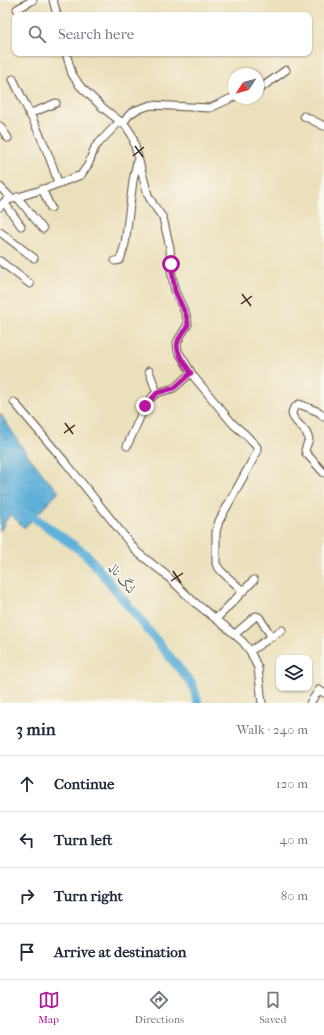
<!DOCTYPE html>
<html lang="en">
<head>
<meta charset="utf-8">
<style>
	:root { --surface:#fff; --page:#f6f6f7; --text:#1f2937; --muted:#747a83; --line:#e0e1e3; --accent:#b5179e }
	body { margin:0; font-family:"IM FELL French Canon",Amiri,serif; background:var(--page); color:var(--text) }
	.controls { position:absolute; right:12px; bottom:12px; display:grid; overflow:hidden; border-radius:8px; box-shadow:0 1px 3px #0004 }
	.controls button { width:36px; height:36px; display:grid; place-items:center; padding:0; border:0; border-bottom:1px solid var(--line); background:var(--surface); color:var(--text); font:20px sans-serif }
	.compass { position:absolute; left:228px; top:68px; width:36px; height:36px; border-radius:50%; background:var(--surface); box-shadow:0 1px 3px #0004; rotate:234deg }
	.stop { position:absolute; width:12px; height:12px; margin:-9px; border:3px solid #b5179e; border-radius:50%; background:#fff }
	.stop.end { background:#b5179e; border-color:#fff; box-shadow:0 1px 4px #0008 }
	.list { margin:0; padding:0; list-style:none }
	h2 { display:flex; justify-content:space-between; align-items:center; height:52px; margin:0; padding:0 16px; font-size:17px }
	h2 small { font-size:13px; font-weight:400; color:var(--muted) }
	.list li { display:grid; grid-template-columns:26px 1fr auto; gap:12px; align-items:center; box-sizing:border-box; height:56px; padding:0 16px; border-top:1px solid var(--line) }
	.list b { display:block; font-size:15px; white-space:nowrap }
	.list em { font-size:13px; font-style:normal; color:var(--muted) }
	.icon { flex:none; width:22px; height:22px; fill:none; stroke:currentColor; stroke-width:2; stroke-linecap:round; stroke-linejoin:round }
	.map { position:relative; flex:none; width:324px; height:703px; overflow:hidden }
	.search { position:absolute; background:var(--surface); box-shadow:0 1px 3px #0004; left:12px; right:12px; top:12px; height:44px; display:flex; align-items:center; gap:10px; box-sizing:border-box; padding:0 14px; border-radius:8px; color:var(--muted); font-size:15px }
	.sheet { height:276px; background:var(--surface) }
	nav { display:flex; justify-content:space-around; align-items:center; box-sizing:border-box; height:56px; border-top:1px solid var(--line); background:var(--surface); font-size:11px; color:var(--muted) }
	nav a { display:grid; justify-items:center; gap:2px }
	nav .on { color:var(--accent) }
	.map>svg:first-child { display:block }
</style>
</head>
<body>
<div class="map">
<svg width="324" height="703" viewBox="0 0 324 703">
	<defs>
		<pattern id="water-ripples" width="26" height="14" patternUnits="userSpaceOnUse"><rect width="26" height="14" fill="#5eb0d9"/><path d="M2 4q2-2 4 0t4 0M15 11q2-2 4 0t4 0" fill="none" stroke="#4f8faf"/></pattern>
	</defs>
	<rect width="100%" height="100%" fill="#fbf7ec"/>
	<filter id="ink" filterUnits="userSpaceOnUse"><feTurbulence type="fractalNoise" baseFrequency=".025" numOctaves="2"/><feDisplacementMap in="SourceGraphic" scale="8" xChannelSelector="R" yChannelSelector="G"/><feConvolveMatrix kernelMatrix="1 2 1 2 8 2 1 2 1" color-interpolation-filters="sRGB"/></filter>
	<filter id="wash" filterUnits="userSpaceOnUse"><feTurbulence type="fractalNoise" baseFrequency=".012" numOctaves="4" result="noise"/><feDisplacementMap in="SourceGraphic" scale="16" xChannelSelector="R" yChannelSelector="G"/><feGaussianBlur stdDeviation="0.9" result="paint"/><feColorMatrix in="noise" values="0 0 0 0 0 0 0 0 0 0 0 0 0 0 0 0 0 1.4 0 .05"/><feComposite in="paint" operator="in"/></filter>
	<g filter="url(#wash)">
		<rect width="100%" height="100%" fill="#ebe0bc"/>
		<path fill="url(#water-ripples)" stroke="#4c6d7c" d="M0,413L24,450L46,478L59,492L24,528L10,514L0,531Z"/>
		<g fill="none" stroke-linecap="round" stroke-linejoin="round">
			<path stroke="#5eb0d9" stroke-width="9" d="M25,511L87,555L192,684L198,703"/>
		</g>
	</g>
	<g filter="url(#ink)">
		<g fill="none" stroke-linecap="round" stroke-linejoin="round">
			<defs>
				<path id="minor" d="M53,0L57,15
					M17,9L33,0
					M66,53L72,74L80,86L102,107L126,126L132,135L148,195L153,204L163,218L170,248L171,270L175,291L186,315L188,324L177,342L178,351L194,377L233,424L246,435L257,447V452L219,521L216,532V564L221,571L243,591
					M13,79C29,113 48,147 58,183
					M258,90L286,70
					M29,114L56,103
					M304,116L324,126
					M123,123L129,115L136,110L151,105L210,108L234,97
					M0,126L8,138
					M0,187L12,199
					M42,189L51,208
					M17,197L43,229
					M4,202L21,226
					M0,207L4,202L12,199L44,189L81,175L88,165L95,147L120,121
					M0,232L34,258
					M0,261L30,284
					M115,261L120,260L125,244L133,181L137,161
					M149,371L157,393
					M14,402L66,463L137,552L165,574L193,601L226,627L243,642L250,651L258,668L262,703
					M324,417L319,412L299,404C284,414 297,421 304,430C307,432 307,435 309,439L305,450L306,453L324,473
					M127,446L145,406L153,396L157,393L174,388L191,373
					M216,619L254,580
					M235,634L256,616L259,617L271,636
					M250,651L282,630
					M310,703L319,690L324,693"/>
			</defs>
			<use href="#minor" stroke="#554536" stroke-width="9"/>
			<use href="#minor" stroke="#fff" stroke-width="7"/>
		</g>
	</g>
	<g fill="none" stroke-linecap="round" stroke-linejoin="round" filter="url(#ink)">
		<path stroke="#b5179e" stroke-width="5" d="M145,406L157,393L174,388L191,373C186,365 174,351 178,341C180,335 186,331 188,324L186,315L175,291L171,264"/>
	</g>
	<path fill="none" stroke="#3b2a1e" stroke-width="1.5" d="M135,146L143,157M133,156L144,147M242,294L251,306M241,304L252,296M65,423L73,434M64,433L75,425M173,571L181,583M171,581L183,573"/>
	<g text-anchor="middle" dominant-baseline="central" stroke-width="3.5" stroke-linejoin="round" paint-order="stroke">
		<g font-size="13" font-style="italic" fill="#47595f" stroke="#fbf7ec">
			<text transform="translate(122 578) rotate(51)">لنگ نالہ</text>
		</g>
	</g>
</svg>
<div class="controls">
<button><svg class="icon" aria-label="layers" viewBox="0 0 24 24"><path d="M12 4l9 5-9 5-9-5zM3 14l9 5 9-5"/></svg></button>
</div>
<svg class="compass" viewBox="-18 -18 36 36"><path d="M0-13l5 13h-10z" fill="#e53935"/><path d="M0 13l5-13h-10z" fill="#747a83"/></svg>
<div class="stop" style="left:171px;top:264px"></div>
<div class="stop end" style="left:145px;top:406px"></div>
<div class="search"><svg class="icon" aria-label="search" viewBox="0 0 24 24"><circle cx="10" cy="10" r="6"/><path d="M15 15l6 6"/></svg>Search here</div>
</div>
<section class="sheet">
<h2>3 min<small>Walk · 240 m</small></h2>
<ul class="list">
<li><svg class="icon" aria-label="ahead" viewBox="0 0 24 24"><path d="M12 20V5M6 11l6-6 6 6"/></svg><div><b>Continue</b></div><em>120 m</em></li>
<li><svg class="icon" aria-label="left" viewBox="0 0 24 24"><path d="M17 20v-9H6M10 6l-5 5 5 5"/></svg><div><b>Turn left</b></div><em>40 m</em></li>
<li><svg class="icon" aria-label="right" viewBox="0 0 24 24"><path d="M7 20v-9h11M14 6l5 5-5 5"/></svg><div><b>Turn right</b></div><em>80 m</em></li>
<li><svg class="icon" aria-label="arrive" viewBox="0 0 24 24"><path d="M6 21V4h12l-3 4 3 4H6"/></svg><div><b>Arrive at destination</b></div></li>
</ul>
</section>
<nav>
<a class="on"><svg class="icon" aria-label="map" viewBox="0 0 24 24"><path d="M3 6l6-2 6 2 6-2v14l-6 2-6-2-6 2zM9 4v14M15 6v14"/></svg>Map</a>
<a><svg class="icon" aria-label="directions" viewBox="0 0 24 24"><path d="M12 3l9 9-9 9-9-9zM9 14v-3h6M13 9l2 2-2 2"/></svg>Directions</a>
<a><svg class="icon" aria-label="saved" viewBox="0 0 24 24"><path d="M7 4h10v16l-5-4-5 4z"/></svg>Saved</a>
</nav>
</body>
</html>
